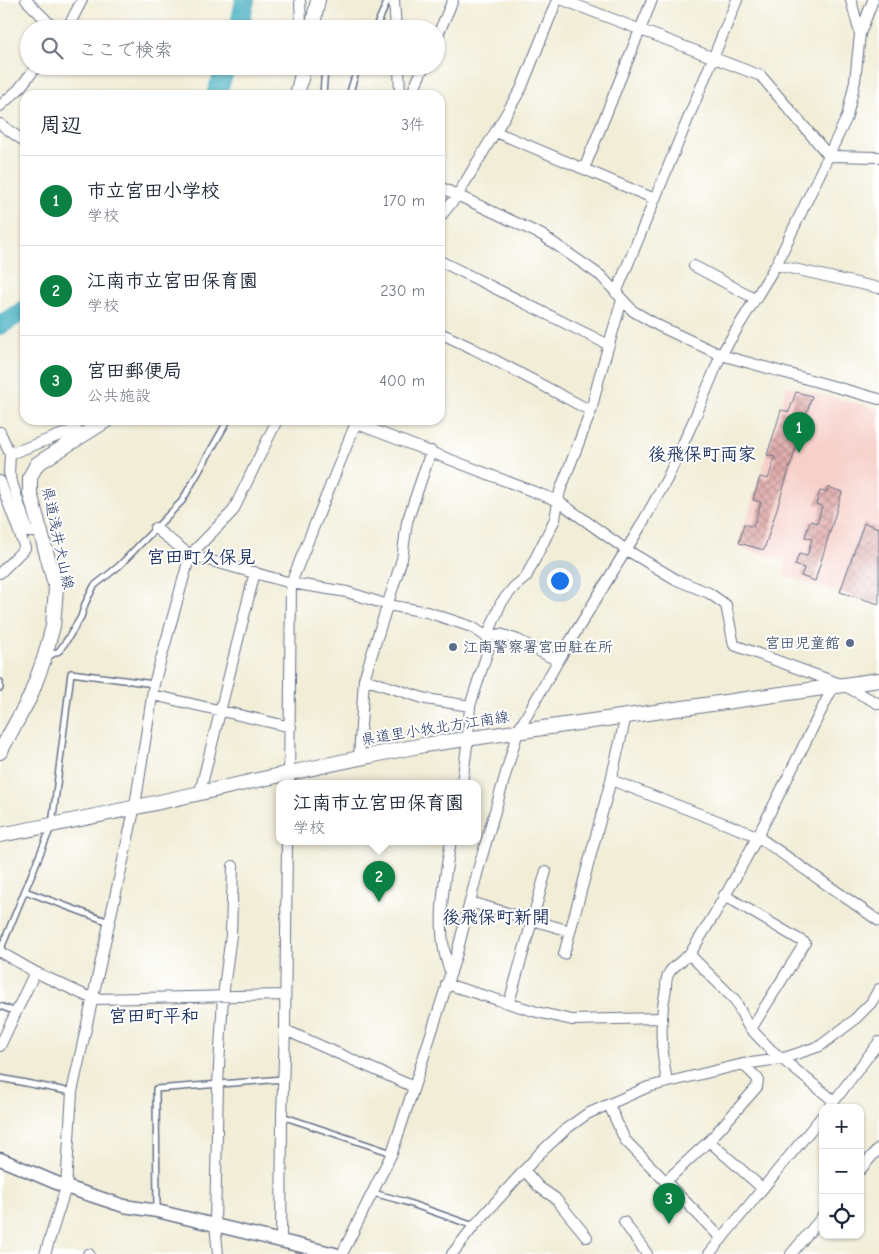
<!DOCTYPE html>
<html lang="ja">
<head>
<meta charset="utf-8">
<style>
	:root { --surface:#fff; --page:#f2f2f3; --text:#1f2937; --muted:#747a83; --line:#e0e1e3; --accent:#0b8043 }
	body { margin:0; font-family:"Comic Neue","Klee One",sans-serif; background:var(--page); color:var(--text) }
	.controls { position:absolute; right:15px; bottom:15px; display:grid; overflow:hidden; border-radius:10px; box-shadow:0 1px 4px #0004 }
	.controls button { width:45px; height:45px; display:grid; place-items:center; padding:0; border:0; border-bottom:1px solid var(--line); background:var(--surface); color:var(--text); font:25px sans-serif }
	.you { position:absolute; left:559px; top:580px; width:18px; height:18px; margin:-12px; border:4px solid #fff; border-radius:50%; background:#1a73e8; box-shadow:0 0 0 8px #1a73e833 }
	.badge { display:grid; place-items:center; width:32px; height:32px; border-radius:50%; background:var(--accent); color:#fff; font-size:16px; font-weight:700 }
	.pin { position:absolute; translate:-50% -41px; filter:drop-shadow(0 1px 2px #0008) }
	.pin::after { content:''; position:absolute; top:26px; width:18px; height:15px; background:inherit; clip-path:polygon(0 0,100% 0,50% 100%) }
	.popup { position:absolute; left:276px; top:780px; width:205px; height:65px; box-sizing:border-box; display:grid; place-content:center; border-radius:10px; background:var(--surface); filter:drop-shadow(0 1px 4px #0005); font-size:16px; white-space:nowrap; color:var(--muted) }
	.popup b { font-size:19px; color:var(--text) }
	.popup::after { content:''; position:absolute; left:50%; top:100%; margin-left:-10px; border:10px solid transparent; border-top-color:var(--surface) }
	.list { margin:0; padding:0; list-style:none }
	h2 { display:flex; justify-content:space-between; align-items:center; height:65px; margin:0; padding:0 20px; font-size:21px }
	h2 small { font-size:16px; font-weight:400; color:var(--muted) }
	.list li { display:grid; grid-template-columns:32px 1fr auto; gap:15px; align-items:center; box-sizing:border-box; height:90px; padding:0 20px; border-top:1px solid var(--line) }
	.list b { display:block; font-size:19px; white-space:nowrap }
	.list p { margin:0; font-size:16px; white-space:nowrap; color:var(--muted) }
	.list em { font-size:16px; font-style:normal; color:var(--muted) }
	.icon { flex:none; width:28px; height:28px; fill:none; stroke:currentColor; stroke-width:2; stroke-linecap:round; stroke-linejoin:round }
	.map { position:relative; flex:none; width:879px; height:1254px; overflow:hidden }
	.search { position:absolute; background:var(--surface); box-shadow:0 1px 4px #0004; left:20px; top:20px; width:425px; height:55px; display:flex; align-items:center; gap:12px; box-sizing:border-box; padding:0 18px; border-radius:28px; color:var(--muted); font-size:19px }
	.panel { position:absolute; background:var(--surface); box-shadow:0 1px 4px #0004; left:20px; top:90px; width:425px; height:335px; border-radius:15px }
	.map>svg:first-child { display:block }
</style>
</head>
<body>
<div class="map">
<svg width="879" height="1254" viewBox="0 0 879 1254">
	<defs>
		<pattern id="building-cross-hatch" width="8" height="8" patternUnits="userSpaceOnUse" patternTransform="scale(1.25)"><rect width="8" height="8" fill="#e0aaa9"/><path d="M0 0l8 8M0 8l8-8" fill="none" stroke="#b58b8d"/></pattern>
	</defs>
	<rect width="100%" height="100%" fill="#fff"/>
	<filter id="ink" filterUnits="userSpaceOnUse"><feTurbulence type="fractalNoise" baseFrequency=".02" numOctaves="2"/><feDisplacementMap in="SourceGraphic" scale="10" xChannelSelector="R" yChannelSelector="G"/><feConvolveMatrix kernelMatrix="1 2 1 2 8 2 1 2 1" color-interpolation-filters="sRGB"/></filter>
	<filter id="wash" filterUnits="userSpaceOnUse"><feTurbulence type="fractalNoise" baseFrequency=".0096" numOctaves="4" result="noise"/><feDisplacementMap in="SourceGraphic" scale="20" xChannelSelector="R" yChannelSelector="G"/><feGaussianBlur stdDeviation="1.12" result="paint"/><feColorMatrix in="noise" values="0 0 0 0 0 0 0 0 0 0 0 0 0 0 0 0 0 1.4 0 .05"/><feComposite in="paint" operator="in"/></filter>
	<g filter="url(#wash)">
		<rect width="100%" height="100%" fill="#f1edd7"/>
		<path fill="#f7d0ca" d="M787,386L879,409V605L785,576V560L738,548Z"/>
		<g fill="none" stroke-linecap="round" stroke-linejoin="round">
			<path stroke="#3eabbd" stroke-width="20" d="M239,29L245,0
				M216,95L226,66
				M0,325L25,310"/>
		</g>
		<g id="blocks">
			<path fill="url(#building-cross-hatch)" d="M796,392L812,396L764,550L739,543L744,524L753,527L761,502L753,500L760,477L768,479L775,457L767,455L776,427L781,410L789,412Z
				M828,487L842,492L815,581L801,576L804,568L795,565L799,554L807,556L812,539L805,537L810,521L817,523L822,506L816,504L820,491L826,492Z
				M864,523L879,528V604L840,592Z"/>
		</g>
	</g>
	<g filter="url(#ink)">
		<use href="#blocks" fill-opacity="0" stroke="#667288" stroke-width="1"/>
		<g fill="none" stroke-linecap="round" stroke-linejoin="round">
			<defs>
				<path id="service" d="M375,29L388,0
					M323,95L325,66
					M349,95L358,66
					M47,657L59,651L67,640L81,617L85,604L94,586L119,566L182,501L228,420
					M0,682V688
					M25,891L109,922
					M0,951L52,825L71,673L154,684
					M0,1006L16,1012
					M0,1078L72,1092
					M282,1116L392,1153
					M373,1193L403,1201L474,1226
					M157,1211L156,1089L283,1079"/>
				<path id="minor" d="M26,0L55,29
					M300,0L301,25L304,29
					M394,0L396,29
					M563,0L761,76L829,156L879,157
					M851,0L860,34
					M67,29L82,0
					M436,39L453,0
					M399,66L400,95
					M411,95L424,66
					M0,106L18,90L37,66
					M0,124L25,142
					M496,132L655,199
					M584,169L652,0
					M440,187L542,235L601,276L633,311L659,326L721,355L879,399
					M440,217L457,196L521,89L557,0
					M440,261L609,345
					M776,265L879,288
					M694,266L756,299
					M616,293L737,0
					M440,333L472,348L591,411
					M355,423L558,501L625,549L677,580L709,593L726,605L734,645L843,685L879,704
					M0,432L10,454L9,473L28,532H40
					M431,451L407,522L402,559L364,679L426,699L470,706
					M10,454L76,429L81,436
					M0,481L25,548L0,573
					M155,528L190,555L291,583L347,592L388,605L427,612L472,627L487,637L500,634L518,640L558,661
					M153,695L291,727
					M359,757L364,679
					M611,780L757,836L879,921
					M289,783L291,583L357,420
					M462,783L468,738L470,706L489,647L487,637L501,603L514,587L526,577L555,519L560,491L591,411L599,378L622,300
					M200,792L255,572
					M724,895L805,943L751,1029
					M470,902L570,931
					M0,952L35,972L93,999L285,995
					M564,954L611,780L626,716
					M689,954L735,1000L748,1026L771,1050L834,1101
					M451,973C434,935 444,880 451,841
					M446,984L537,1012L572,1020L661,1018
					M509,1003L546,871
					M285,1030L414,1087
					M0,1046L35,972
					M667,1082C661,1048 659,1022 666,988C666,984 666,977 669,973C673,965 685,960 691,952C745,868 788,776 833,687
					M609,1105L625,1140L722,1239
					M829,1108L879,1042
					M709,1141L762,1188
					M524,1170L539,1187L555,1198L587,1237
					M860,1170L879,1148
					M665,1182L709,1141L757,1087L758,1079L743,1064
					M624,1222L647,1254
					M281,1241L282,1116L285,1030L287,841
					M45,1254L66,1187L72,1092L135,806L154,684L190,555L233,511L277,420
					M88,1254H89
					M218,1254L215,1225L218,1084L223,996L231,935L233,866
					M342,1254L392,1153L414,1087L457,953L478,870L518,731L558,661L639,529L667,479L696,415L721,355L776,265L847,117L855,81L860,34L873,0
					M452,1254L474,1226L539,1154L566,1129L587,1114L648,1087L743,1064L781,1059L820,1046L853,1021L871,1003L879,989
					M709,1254L823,1115
					M791,1254L823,1216"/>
				<path id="tertiary" d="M0,1159L66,1187L124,1206L157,1211L335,1254"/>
				<path id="secondary" d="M312,29L318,0
					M297,95L304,66
					M0,752L30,697L44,659L53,626L56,588L30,493V477L37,464L107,420
					M0,835C142,809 282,772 424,745L879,680"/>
			</defs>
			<use href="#service" stroke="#667288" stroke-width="8"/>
			<use href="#minor" stroke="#667288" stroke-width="12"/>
			<use href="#tertiary" stroke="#667288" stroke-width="15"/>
			<use href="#secondary" stroke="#667288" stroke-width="16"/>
			<use href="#service" stroke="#fff" stroke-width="5"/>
			<use href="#minor" stroke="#fff" stroke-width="10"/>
			<use href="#tertiary" stroke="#fff" stroke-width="12"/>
			<use href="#secondary" stroke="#fff" stroke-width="14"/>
		</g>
	</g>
	<g fill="#5c6f8a" stroke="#fff" stroke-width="2">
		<circle cx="850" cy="643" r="5"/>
		<circle cx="453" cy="647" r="5"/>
	</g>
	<g text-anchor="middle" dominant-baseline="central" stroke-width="4" stroke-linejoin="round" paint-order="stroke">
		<g font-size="15" fill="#1b2f5e" stroke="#fff">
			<text transform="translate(58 538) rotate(78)">県道浅井犬山線</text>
			<text transform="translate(435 728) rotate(-9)">県道里小牧北方江南線</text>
		</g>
		<g font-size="15" font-weight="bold" fill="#4e5e75" stroke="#fff" text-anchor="end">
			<text x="840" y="643">宮田児童館</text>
			<text x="463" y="647" text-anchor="start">江南警察署宮田駐在所</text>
		</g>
		<g font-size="18" font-weight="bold" fill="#1b2f5e" stroke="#fff">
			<text x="702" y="454">後飛保町両家</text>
			<text x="201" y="557">宮田町久保見</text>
			<text x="496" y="917">後飛保町新開</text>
			<text x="154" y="1016">宮田町平和</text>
		</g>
	</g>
</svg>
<div class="controls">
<button>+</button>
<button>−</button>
<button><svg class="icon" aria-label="locate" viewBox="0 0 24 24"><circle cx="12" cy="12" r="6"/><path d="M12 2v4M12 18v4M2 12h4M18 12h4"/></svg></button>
</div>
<div class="you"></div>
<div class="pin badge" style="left:799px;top:453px">1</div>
<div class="pin badge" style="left:379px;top:902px">2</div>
<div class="popup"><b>江南市立宮田保育園</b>学校</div>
<div class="pin badge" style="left:669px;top:1224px">3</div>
<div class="search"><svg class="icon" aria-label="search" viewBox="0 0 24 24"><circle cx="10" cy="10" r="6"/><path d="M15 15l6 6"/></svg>ここで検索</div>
<section class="panel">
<h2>周辺<small>3件</small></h2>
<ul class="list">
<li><span class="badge">1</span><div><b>市立宮田小学校</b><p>学校</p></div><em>170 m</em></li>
<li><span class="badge">2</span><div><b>江南市立宮田保育園</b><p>学校</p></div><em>230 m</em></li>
<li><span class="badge">3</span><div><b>宮田郵便局</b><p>公共施設</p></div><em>400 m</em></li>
</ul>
</section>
</div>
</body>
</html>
